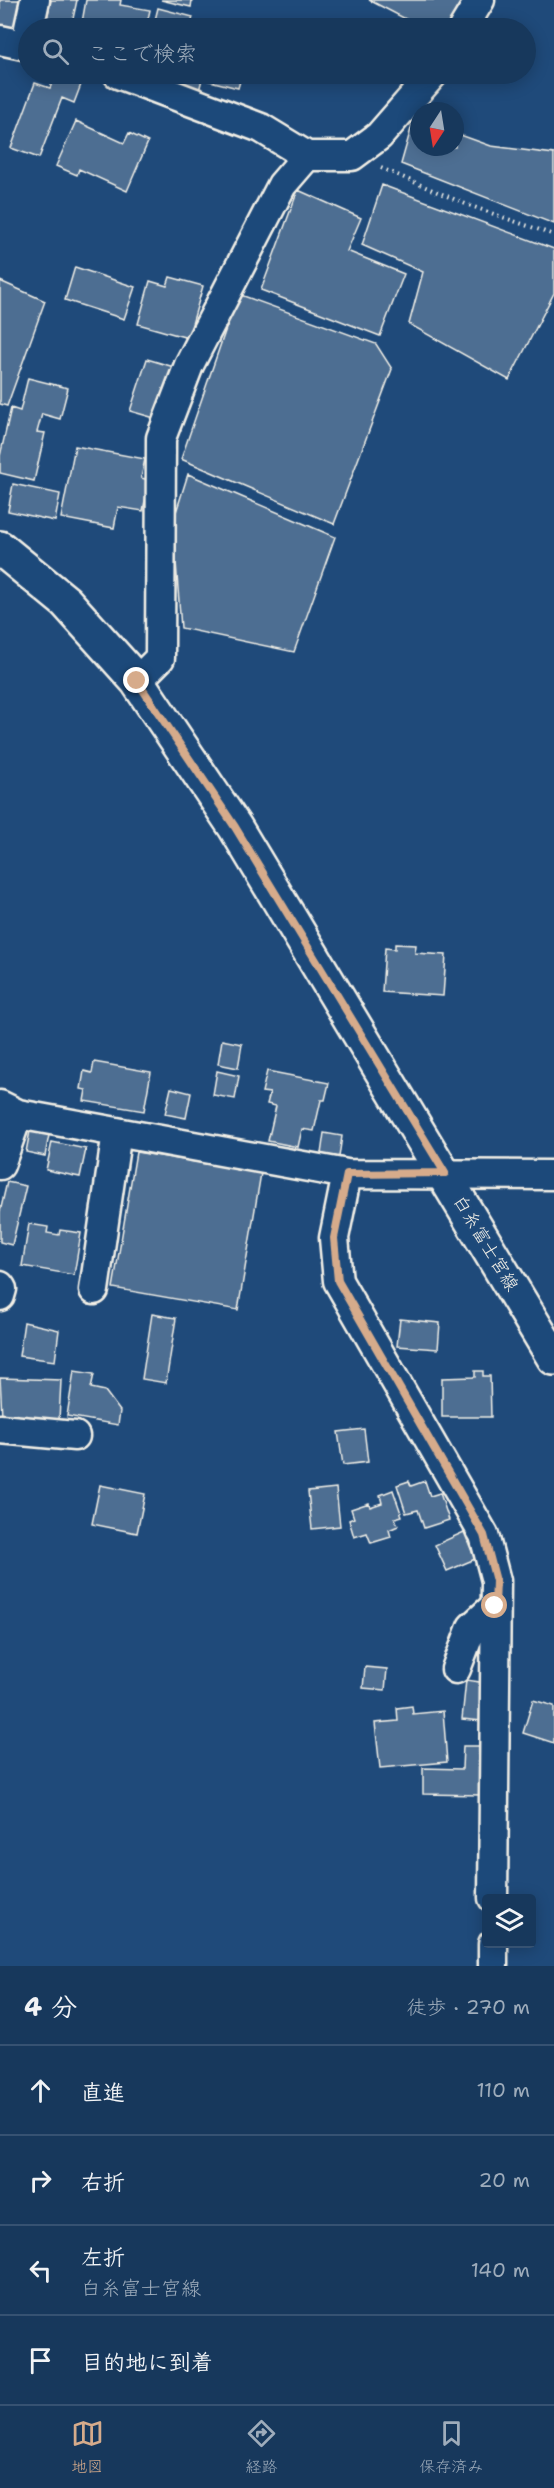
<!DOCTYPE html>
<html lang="ja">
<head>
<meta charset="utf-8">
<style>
	:root { --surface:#17385c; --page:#203f62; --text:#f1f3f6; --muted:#9eacbb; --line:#365272; --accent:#d6ab8b }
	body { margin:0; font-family:"Shantell Sans","Klee One",sans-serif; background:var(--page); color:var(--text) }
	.controls { position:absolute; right:18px; bottom:18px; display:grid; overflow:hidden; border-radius:6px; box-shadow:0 3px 15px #0003 }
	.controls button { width:54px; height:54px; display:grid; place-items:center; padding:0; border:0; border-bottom:2px solid var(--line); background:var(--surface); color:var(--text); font:30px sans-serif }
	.compass { position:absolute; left:410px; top:102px; width:54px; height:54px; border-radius:50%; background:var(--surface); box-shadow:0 3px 15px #0003; rotate:192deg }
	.stop { position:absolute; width:18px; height:18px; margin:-14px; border:4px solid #d6ab8b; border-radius:50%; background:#fff }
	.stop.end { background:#d6ab8b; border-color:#fff; box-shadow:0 2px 6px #0008 }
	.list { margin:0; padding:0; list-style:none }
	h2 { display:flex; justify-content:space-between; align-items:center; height:78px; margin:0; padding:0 24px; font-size:26px }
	h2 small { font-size:20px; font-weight:400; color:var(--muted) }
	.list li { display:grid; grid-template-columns:39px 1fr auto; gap:18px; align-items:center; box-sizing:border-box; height:90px; padding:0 24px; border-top:2px solid var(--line) }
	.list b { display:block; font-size:22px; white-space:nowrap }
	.list p { margin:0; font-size:20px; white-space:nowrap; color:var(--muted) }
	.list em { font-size:20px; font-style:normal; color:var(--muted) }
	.icon { flex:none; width:33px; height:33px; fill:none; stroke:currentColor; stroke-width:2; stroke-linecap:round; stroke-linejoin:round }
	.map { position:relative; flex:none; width:554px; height:1966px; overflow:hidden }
	.search { position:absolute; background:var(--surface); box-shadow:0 3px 15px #0003; left:18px; right:18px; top:18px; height:66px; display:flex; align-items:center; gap:15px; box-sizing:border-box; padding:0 21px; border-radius:33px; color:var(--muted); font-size:22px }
	.sheet { height:438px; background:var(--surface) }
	nav { display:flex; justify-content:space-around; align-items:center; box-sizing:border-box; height:84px; border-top:2px solid var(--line); background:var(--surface); font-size:16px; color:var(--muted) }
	nav a { display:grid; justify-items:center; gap:3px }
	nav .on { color:var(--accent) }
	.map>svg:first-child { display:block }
</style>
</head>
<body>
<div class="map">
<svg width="554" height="1966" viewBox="0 0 554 1966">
	<rect width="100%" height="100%" fill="#1f4a7a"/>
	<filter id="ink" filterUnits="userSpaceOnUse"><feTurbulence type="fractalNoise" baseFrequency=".0167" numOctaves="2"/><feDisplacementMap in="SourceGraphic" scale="12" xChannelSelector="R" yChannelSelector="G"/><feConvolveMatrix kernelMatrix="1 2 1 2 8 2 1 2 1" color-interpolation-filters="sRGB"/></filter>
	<g filter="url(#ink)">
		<path fill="#4d6e92" stroke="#f4f1e8" stroke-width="1.5" d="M0,0H19L14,32L0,29Z
			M51,0H77L71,28H45Z
			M86,0H121L120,5L150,10L146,28H81Z
			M161,0H192L191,7Z
			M369,0H463L447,28H423Z
			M158,8L193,17L190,28H153Z
			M56,74H85L74,103L62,98L39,158L11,148L35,83L50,88Z
			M167,74H242L238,88L202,79L199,91L165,82Z
			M414,118L419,120V147H455V133L491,146L554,154V224L401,164Z
			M76,121L124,143L129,133L148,142L127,191L79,169L77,175L56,166Z
			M382,185L554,249V293L509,380L409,324L423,272L362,245Z
			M298,190L361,218L347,251L404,274L380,336L261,290Z
			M75,267L135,287L124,319L65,300Z
			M170,277L203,286L188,338L138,324L150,281L167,286Z
			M0,281L45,301L7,406L0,404Z
			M238,294L376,344L392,369L334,524L181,459Z
			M147,359L174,367L158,419L130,411Z
			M28,378L68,388L60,419L42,414L37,432L45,433L34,481L0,473V456L11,408L20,411Z
			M75,446L145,459L141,478L149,480L143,511L118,507L114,528L61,518Z
			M188,474L335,537L294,652L181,628L173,522Z
			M13,484L60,494L55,521L8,511Z
			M395,944L416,945L415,953L446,955L443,996L382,992L385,948L395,949Z
			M222,1040L242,1044L238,1068L218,1064Z
			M94,1062L151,1072L144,1111L84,1101L86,1090L81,1089L84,1071L92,1073Z
			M217,1071L239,1076L235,1099L213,1095Z
			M267,1071L329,1083L325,1100H321L314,1131L302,1129L298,1147L268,1141L276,1106L267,1104L270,1093L262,1092Z
			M171,1088L191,1093L186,1118L165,1114Z
			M30,1131L49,1135L45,1156L26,1152Z
			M324,1133L342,1136L339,1157L321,1154Z
			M52,1142L86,1149L80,1177L46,1170Z
			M136,1152L261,1173L238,1310L113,1288Z
			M7,1182L26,1186L12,1245L0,1242V1212Z
			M29,1224L48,1227L47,1233L59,1235L60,1230L81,1233L74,1275L22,1266Z
			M152,1314L176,1318L166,1383L142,1379Z
			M400,1319L440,1323L438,1349L397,1346Z
			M24,1322L59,1330L55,1361L19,1356Z
			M74,1371L94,1374L91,1388L105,1391L120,1411L118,1425L67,1416Z
			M475,1371H483V1376H490L491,1417H442V1378L475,1377Z
			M0,1378L61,1380L59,1420L2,1417Z
			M364,1429L368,1462L343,1465L338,1432Z
			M409,1481L411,1486L425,1481L430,1496L440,1493L449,1520L424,1528L418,1510L406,1513L397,1485Z
			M100,1485L145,1494L137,1533L92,1524Z
			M336,1488L340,1526L312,1529L308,1491Z
			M393,1490L402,1516L395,1518L398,1526L389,1530L391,1537L371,1543L367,1533L354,1537L349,1520L354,1518L351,1509L369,1503L370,1507L382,1503L380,1495Z
			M464,1532L475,1559L447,1571L435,1545Z
			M365,1667L387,1669L385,1690L363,1688Z
			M466,1680L486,1683L482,1721L462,1719Z
			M533,1700L554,1706V1743L523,1733Z
			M412,1706L413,1714L443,1711L447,1762L380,1768L375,1723L398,1721L397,1708Z
			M463,1746H482V1795L423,1794V1768L462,1769Z"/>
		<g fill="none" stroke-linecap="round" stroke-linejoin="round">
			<defs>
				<path id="minor" d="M29,28L35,0
					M463,28L480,0
					M0,40L28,46
					M118,74L261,128L307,156
					M137,681L160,658L161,438L189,365L282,185L307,156H352L379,136L433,74
					M0,1105L18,1114L347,1174L554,1175
					M0,1165L18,1114
					M347,1174L334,1238L338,1281L484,1535L496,1581L493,1898
					M0,1286L2,1289L0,1296
					M94,1290L117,1132
					M0,1429L75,1436
					M456,1669L472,1627L495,1606
					M493,1944V1966"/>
				<path id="major" d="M0,548L66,602L137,681L235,827L554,1358"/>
			</defs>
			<use href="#minor" stroke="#f4f1e8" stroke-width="33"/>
			<use href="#major" stroke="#f4f1e8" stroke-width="38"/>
			<path stroke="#f4f1e8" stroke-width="4" stroke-dasharray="1.5 4.5" stroke-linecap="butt" d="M381,168L468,205L554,235"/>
			<use href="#minor" stroke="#1f4a7a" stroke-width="28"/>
			<use href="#major" stroke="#1f4a7a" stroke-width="33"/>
		</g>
	</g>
	<g fill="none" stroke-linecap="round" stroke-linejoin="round" filter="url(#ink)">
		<path stroke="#d6ab8b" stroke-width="8" d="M137,681L235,827L445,1173L347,1174L334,1238L338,1281L484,1535L496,1581L495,1606"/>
	</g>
	<g text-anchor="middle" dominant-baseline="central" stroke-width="6" stroke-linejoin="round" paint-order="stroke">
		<g font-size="18" fill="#f4f1e8" stroke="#1f4a7a">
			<text transform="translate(486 1243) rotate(59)">白糸富士宮線</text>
		</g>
	</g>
</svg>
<div class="controls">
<button><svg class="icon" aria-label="layers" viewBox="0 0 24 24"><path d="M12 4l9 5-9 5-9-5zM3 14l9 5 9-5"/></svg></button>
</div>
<svg class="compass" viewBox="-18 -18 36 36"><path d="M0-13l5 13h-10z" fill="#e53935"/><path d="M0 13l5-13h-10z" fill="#9eacbb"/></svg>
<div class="stop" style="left:495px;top:1606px"></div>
<div class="stop end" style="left:137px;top:681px"></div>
<div class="search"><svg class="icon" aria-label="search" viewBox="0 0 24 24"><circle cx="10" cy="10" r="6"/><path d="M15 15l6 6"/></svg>ここで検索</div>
</div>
<section class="sheet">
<h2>4 分<small>徒歩 · 270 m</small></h2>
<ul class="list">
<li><svg class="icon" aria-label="ahead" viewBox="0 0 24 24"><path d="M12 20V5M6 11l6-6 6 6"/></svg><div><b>直進</b></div><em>110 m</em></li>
<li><svg class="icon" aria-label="right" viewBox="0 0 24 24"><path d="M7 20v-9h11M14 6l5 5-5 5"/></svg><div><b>右折</b></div><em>20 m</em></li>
<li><svg class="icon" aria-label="left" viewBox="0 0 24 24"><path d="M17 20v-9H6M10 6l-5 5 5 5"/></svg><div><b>左折</b><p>白糸富士宮線</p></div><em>140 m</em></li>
<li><svg class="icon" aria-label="arrive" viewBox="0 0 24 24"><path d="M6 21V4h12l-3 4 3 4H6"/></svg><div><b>目的地に到着</b></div></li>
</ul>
</section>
<nav>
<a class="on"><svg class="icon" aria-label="map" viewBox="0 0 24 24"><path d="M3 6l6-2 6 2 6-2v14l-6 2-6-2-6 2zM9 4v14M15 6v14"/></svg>地図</a>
<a><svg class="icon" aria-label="directions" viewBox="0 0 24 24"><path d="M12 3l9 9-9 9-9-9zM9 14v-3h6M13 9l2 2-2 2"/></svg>経路</a>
<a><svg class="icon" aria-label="saved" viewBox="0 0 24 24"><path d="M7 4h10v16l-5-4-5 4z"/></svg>保存済み</a>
</nav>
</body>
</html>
